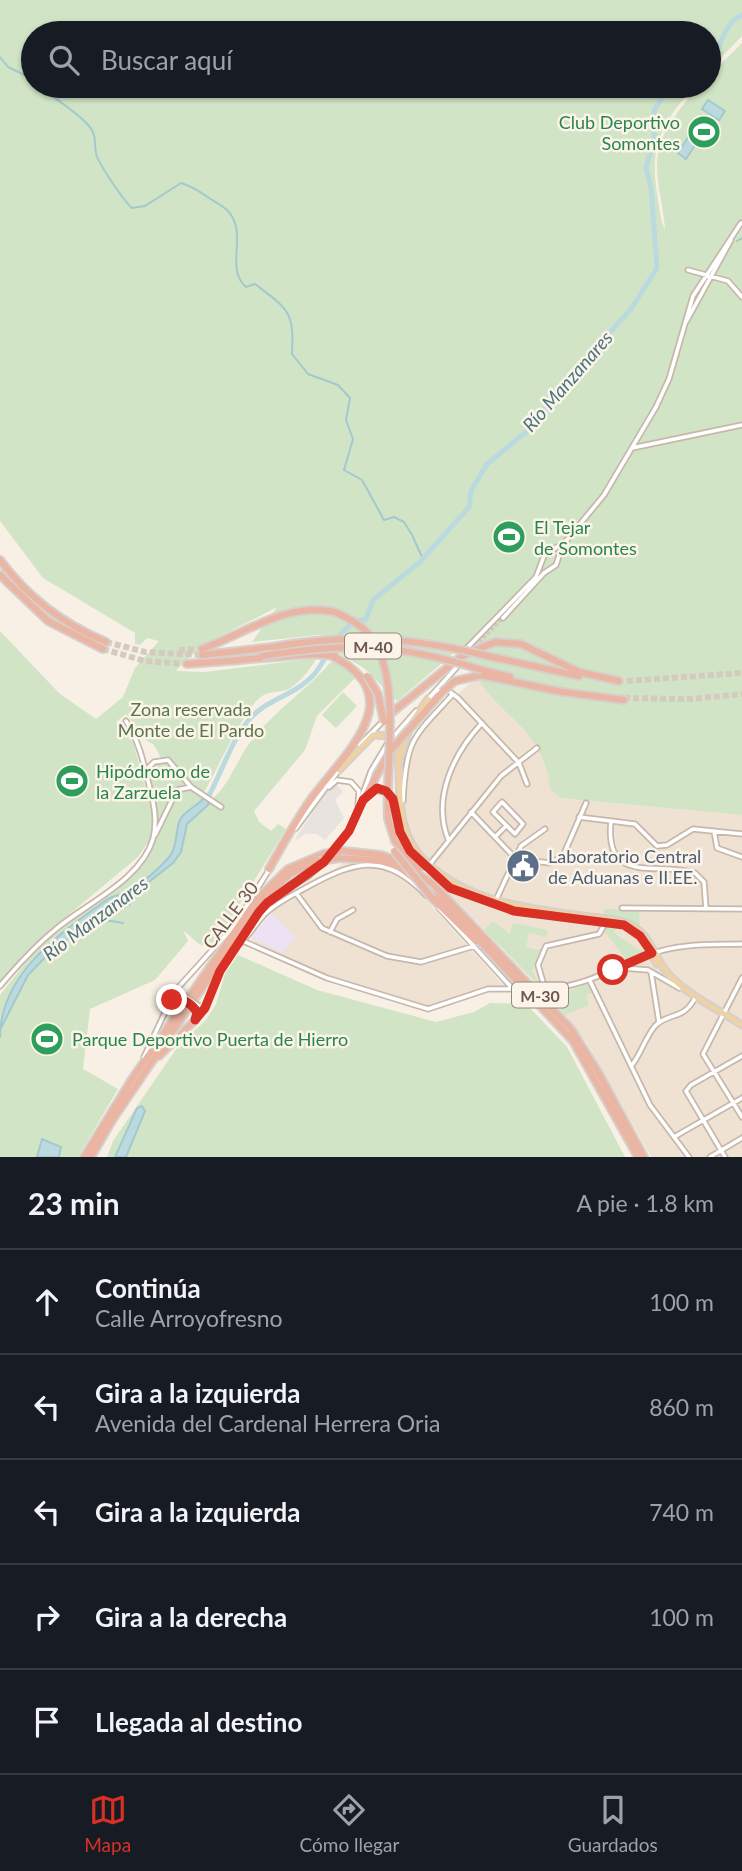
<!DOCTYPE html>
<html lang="es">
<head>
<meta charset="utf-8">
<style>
	:root { --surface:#171b24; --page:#242831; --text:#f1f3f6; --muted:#9ea1a6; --line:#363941; --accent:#d93025 }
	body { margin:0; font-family:Lato,sans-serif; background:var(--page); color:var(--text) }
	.stop { position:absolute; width:21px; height:21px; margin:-16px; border:5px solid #d93025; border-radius:50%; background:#fff }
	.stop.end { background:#d93025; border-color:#fff; box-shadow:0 2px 7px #0008 }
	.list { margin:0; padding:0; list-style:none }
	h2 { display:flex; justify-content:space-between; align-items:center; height:91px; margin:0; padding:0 28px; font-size:30px }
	h2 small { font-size:23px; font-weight:400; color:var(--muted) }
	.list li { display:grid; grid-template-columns:46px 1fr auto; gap:21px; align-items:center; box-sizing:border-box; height:105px; padding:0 28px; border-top:2px solid var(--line) }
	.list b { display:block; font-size:26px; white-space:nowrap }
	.list p { margin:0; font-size:23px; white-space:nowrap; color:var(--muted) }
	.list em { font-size:23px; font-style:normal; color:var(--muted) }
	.icon { flex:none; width:38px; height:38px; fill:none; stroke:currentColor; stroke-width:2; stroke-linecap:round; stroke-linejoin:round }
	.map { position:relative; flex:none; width:742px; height:1157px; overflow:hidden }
	.search { position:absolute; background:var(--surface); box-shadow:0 2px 5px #0004; left:21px; right:21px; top:21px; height:77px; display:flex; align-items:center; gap:18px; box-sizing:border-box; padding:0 24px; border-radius:38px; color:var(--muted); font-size:26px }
	.sheet { height:616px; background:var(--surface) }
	nav { display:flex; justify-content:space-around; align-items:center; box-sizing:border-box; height:98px; border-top:2px solid var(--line); background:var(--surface); font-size:19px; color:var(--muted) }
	nav a { display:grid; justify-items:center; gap:4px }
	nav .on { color:var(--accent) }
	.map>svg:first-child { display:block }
</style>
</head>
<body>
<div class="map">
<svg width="742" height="1157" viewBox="0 0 742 1157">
	<rect width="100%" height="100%" fill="#f8f0e4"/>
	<path fill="#efe2d3" d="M476,677L538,746L549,772L550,789L560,798L742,815V1157H651L587,1043L560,1009L447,891L448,879L418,851L404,821L402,797L404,758L409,740L449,695H457Z
		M343,863L380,868L411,883L504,986L486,987L431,1008L327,976L253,941L251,938L277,907L313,887Z"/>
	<path fill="#e8e3de" d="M336,784L343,792L335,800L344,818L325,840L317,834H306L294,841L322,797Z"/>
	<path fill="#ede1f5" d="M271,914L296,937L282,953L251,937Z"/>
	<path fill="#d1e4c5" d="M0,0H742V36L709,70V33H33V86H694C663,123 649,144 657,193C659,205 660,220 665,230C664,209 657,187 657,166C657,133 680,109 699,86H709V76L742,43V815L560,798L550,789C545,732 504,719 476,677C470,668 466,657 461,647L397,701L364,668L340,654L348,639L318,635L252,642L277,607C243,626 200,641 176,671L205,672L317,658C309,670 298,687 283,691C276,692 268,692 262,696C243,709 217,771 204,792L212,799C228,787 238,758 251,741C274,711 307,690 332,661L335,659L358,675L317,716L305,750L254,811L259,822L271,831L278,824L286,829L215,944L210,948L199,944L183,930L188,941L155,980L90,1009L83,1069L118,1089L78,1157H0V995L31,956L58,931L141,867L162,824L157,821L146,768L161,758L154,745L139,736V730L126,714L116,722L129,735L134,745L153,817L150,839L138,857L43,936L0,983V631L60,694L96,719L123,697L135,668L159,641L147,638L140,645L135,644V633L43,578L0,521Z
		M343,692L357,706L336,728L322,715Z
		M604,909L639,910L640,927L604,916Z
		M493,921L510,934L513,923L548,930L546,937L529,933L526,947L538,950L542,948L532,971L541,987L484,930Z
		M607,924L617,926L614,933L639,950L643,949V955L627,961L605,932Z
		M238,955L317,990L436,1022L474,1012L490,1003L526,1004L567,1047L625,1157H107L113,1141L179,1045L206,1020L216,1004L225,974Z
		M589,984L593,992L586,995L589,1005L565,1015L552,1001L560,994Z"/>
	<path fill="#bbdadf" stroke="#a3c9cf" stroke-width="2" d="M708,100L725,111L719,120L702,109Z
		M689,136L697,142L686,159L678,153Z
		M203,799L209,804L187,824L181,852L173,863L145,885L130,904L56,946L28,975L0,1030V1038C0,974 58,935 105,901C113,895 122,895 130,891C143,882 160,868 170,856C178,845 175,831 180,820C184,811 196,807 203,799Z
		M142,1106L145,1111L126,1157H115L137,1108Z
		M42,1139L61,1147L59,1157H37Z"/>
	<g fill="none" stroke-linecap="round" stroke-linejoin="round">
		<path stroke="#a3c9cf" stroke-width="2" d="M0,57L8,67L33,79
			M37,86C53,97 76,111 89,126C97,135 94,143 96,153C97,162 124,201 132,208L145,206L181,183C193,187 199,191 209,198C215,202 223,206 228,211C249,234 224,268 246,287L255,284C289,310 294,311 292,354L308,374L338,385L350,398L346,420L353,439L344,470L362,480L384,520L394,517L404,522L412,535L423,559
			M737,241L742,238
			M99,919L123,923"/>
		<path stroke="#bbdadf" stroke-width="5" d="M709,66C722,49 721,25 742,15
			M206,801C221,775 229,745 248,721C266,698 297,696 316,672C329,655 341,621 366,619L373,600L420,562L469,507L471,491L487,464L531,428L542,416L550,398L631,309L657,268L651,188L646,168L654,139V110L670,86"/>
		<path stroke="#d5cabe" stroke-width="3.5" stroke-dasharray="3.5 2" stroke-linecap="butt" d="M472,650L503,618"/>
		<path stroke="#d5cabe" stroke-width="6" stroke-dasharray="6 3" stroke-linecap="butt" d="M106,642L145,652L202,655
			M103,649L145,661L187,664
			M179,650L202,649
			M627,681L742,673
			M624,698L691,699L742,694"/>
		<defs>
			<path id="minor" d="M688,270L728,281L742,297
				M686,322L731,240
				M632,448L742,425
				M566,541L604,495L656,407L669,379L693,296L741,223
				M503,618L544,573L556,565L562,547
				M464,651L536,577L544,556L567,540
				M436,691L446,689L458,698L519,763L527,784
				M429,698L457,667
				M394,736L416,711
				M360,745L384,720
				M145,771L154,762L168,760L191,787L221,807
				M329,787L337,780L351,782L359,791L358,805
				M362,796L371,771L389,741
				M403,801C406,738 413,738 453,694
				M502,802L523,824L515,834L493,812Z
				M471,812L516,859L550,863L563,856L586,803
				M579,817L635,824L657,846L667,845L693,829L742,834
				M611,821C604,886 656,861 695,873L704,882L706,909
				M296,828L339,770
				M714,831L717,848L742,857
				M155,835L177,790L191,787
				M495,837L506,826
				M448,839C432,797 454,753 482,723
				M334,851L349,831L360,804
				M430,864L501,776L537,748
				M296,893L322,928L387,956L421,962L474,946
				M496,900L521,846L545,829
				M268,902L310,875L326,860
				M439,908L512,988
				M622,908L742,909
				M330,932L337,919L353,910
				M243,941L327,978L428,1009L488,989H521
				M238,945C250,936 256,922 267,912C279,901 295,894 309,886C355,861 385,852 426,895
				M623,968L648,970L679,988
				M651,972L659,1022
				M742,978L703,1054L742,1117
				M590,981L650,1105L689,1157
				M0,986C17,966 35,946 56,929C87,903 141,880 153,839C158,819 153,800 148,781C143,760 138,739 126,721
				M543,989C584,988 614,967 651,954C680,943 712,945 742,944
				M545,989L538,965L546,946L599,934L606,922
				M195,1020L205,1008L221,971L258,914
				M144,1057L175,991L234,926L269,870
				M632,1065C641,1054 645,1038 655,1026C668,1012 683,1021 695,998
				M674,1137L742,1098
				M710,1157L742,1138
				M725,1157L686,1091L691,1085L742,1056"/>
			<path id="major" d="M400,757L411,723L428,699
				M339,770L373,735L389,736C412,755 381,821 427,863C469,902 526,908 581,916C596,918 614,918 628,924C652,934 654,960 671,977C690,996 719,1010 742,1025
				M360,804L373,789L389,793L401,836L409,850
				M643,939L657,964"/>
			<path id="highway" d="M0,560C28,598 63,624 106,642
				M0,575L48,621L103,649
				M202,649C246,633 286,602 335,612
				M202,655L273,647
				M492,657L579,676
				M239,660L312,654L335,656
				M187,664L241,660
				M482,670L510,677
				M455,681L481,675L562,692L624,700
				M390,714L462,656L495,642L521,644L579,672L619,681
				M422,715L442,692
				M363,800L390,751
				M388,819L395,841L419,869
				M343,851L381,855L400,862L433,884L571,1029L598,1072L644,1157
				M340,858L381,861L399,867L444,903L573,1041L638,1157
				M269,869C282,846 295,822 311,799C344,754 413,697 332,656
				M432,898L476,941
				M256,913L267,903
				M159,1056L195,1020
				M84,1157L132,1079L258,898L288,869L323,854
				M91,1157L113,1119L261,901L291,873L319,861"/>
		</defs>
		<use href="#minor" stroke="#c7b8ac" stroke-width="7"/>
		<use href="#major" stroke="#d6d0cd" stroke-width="9"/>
		<use href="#highway" stroke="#d6d0cd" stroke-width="10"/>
		<use href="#minor" stroke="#fff" stroke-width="3.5"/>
		<use href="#major" stroke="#eed2a5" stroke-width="5"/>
		<use href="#highway" stroke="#eab5a3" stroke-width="6"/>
		<defs>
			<path id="minor-bridge" d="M183,995L199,1006
				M180,999L197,1010"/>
			<path id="highway-bridge" d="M335,612C348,618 362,625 371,637C402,677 385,770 388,819
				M273,647C349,633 418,638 492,657
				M262,656C350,642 396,643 482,670
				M367,676L378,694L384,722
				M442,692L455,681
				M390,751L422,715
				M394,851L432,898
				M323,854L343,851
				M319,861L340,858"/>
		</defs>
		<use href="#minor-bridge" stroke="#c7b8ac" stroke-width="7" stroke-linecap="butt"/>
		<use href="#highway-bridge" stroke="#d6d0cd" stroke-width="10" stroke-linecap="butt"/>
		<use href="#minor-bridge" stroke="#fff" stroke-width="3.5"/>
		<use href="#highway-bridge" stroke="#eab5a3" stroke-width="6"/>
	</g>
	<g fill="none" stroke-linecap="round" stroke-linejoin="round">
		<path stroke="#d93025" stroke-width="9" d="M172,1000C181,996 192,1004 197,1012L195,1020L205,1008L220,971L259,912L267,903L324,862L349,831L363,800L377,788L386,791L393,799L400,832L410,851L450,888L514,911L624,925L640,936L652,953L613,970"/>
	</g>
	<defs>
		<symbol id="stadium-disc" viewBox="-11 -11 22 22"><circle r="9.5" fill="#2e9e5b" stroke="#fcf4e9"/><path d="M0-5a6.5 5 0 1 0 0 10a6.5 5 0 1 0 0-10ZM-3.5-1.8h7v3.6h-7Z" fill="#fff"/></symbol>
		<symbol id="civic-disc" viewBox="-11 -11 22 22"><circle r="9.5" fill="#5c6f8a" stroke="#fcf4e9"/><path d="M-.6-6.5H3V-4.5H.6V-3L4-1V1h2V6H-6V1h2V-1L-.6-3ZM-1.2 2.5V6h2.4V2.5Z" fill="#fff"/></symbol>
	</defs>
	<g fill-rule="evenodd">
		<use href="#stadium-disc" x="685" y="113" width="38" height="38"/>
		<use href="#stadium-disc" x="490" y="518" width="38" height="38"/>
		<use href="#stadium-disc" x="53" y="762" width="38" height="38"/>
		<use href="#civic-disc" x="504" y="847" width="38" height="38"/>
		<use href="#stadium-disc" x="28" y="1020" width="38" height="38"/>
	</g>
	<g text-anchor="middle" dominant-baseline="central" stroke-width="5" stroke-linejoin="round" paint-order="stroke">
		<g fill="#fcf4e9" stroke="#98877c" stroke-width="2">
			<rect x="345" y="633.5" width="56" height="25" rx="5"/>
			<rect x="512" y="982.5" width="56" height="25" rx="5"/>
		</g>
		<g font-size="16" font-weight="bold" fill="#6d584d">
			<text x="373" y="646">M-40</text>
			<text x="540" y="995">M-30</text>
		</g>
		<g font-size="18" fill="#27864d" stroke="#fcf4e9" text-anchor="start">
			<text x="680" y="122" text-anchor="end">Club Deportivo<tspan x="680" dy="21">Somontes</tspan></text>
			<text x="534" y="527">El Tejar<tspan x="534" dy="21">de Somontes</tspan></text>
			<text x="96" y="771">Hipódromo de<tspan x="96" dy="21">la Zarzuela</tspan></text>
			<text x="72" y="1039">Parque Deportivo Puerta de Hierro</text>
		</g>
		<g font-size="18" fill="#57774a" stroke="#fcf4e9">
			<text x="191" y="709">Zona reservada<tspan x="191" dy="21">Monte de El Pardo</tspan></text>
		</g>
		<g font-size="18" fill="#4e5e75" stroke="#fcf4e9" text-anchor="start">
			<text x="548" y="856">Laboratorio Central<tspan x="548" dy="21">de Aduanas e II.EE.</tspan></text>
		</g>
		<g font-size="18" fill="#6d584d" stroke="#fcf4e9">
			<text transform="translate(230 915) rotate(-53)">CALLE 30</text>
		</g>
		<g font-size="19" font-style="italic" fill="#4b757e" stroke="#fcf4e9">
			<text transform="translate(567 381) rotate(-49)">Río Manzanares</text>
			<text transform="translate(95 918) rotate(-37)">Río Manzanares</text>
		</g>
	</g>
</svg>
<div class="stop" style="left:613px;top:970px"></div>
<div class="stop end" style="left:172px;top:1000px"></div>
<div class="search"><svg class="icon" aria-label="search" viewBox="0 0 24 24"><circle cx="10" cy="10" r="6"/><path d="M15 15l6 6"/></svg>Buscar aquí</div>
</div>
<section class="sheet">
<h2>23 min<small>A pie · 1.8 km</small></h2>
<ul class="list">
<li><svg class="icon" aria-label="ahead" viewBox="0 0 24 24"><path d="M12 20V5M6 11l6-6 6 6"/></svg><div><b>Continúa</b><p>Calle Arroyofresno</p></div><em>100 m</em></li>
<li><svg class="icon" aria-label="left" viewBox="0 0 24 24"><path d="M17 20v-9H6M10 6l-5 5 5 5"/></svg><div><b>Gira a la izquierda</b><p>Avenida del Cardenal Herrera Oria</p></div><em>860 m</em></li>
<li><svg class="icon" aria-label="left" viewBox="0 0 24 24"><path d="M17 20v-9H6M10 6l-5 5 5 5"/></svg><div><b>Gira a la izquierda</b></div><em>740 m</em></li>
<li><svg class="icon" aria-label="right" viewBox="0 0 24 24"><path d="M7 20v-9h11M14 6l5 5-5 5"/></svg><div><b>Gira a la derecha</b></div><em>100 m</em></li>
<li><svg class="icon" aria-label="arrive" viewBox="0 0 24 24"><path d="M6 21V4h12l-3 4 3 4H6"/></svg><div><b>Llegada al destino</b></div></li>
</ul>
</section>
<nav>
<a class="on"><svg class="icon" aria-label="map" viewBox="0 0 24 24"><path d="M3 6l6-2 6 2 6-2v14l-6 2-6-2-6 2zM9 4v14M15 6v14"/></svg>Mapa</a>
<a><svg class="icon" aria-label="directions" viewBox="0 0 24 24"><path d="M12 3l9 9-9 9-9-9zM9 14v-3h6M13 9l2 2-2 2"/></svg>Cómo llegar</a>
<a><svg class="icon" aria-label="saved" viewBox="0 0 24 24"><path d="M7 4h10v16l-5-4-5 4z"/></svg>Guardados</a>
</nav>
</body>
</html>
